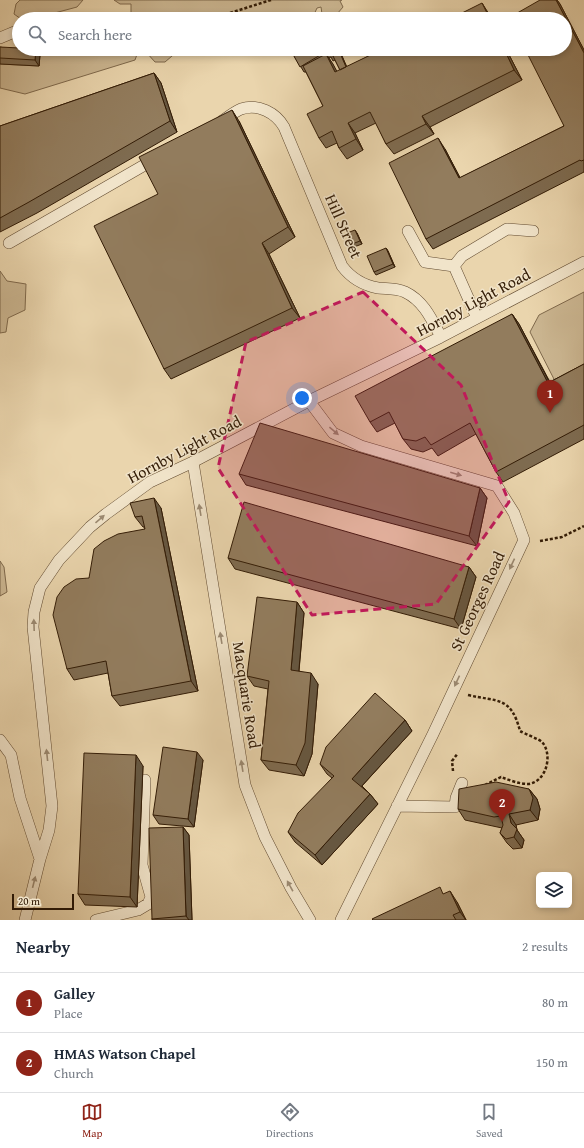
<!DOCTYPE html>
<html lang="en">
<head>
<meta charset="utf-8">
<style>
	:root { --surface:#fff; --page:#f6f6f7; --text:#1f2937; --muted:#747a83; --line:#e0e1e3; --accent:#8f2418 }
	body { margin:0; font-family:"Gentium Book Plus",serif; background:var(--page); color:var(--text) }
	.controls { position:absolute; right:12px; bottom:12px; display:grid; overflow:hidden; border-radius:6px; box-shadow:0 2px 6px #0003 }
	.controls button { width:36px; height:36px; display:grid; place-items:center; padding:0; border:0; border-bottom:1px solid var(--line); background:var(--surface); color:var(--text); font:20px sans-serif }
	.scale { position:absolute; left:12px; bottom:10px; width:62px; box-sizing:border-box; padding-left:4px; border:2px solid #331c06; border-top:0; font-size:11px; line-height:14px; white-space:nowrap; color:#331c06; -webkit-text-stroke:3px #f1e4ca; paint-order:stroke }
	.you { position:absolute; left:302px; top:398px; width:14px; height:14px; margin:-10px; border:3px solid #fff; border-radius:50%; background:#1a73e8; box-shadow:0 0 0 6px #1a73e833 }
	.badge { display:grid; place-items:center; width:26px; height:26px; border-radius:50%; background:var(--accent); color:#fff; font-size:13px; font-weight:700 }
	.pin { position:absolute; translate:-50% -33px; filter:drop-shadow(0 1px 2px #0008) }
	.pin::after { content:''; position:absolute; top:21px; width:14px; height:12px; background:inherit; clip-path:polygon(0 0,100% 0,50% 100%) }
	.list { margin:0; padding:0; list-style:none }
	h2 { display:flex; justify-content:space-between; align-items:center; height:52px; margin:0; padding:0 16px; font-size:17px }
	h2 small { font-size:13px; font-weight:400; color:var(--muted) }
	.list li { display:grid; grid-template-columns:26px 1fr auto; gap:12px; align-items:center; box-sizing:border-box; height:60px; padding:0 16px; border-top:1px solid var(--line) }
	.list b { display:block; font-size:15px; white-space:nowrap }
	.list p { margin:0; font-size:13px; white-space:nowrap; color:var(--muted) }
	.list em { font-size:13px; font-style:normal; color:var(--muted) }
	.icon { flex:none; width:22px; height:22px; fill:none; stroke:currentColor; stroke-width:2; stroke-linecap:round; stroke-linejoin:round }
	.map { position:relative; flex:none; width:584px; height:920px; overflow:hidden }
	.search { position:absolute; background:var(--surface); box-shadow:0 2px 6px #0003; left:12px; right:12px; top:12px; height:44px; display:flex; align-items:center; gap:10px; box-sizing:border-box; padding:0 14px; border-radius:22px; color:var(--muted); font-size:15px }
	.sheet { height:172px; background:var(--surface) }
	nav { display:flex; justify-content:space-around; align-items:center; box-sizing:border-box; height:56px; border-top:1px solid var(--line); background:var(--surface); font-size:11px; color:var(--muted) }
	nav a { display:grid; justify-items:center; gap:2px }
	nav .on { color:var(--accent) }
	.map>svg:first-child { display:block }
</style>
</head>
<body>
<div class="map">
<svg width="584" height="920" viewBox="0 0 584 920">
	<rect width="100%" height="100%" fill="#ead5ad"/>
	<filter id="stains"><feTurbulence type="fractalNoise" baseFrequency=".005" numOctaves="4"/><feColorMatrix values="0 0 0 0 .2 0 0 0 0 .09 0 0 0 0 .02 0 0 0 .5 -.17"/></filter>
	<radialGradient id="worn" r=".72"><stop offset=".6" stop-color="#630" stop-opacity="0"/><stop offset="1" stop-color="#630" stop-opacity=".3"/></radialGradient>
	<path fill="#cbb691" stroke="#7f694c" d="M20,0H83L77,7L32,19H21L14,14L16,4Z
		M114,0H342L340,1L343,7L337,14L328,18L322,14L321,7L317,8L312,19H131V4H120Z
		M40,49H139L135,60L25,94L0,88V64L39,66Z
		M145,49H184L179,50L165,62H155L146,52Z
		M0,271L7,281L26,284L25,310L8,318L6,332L0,333Z
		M584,292V375L558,387L530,332L539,315Z
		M0,561L4,567L7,592L0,596Z"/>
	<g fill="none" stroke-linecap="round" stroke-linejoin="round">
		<defs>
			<path id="lane" d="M0,38L19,30
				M222,121C228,117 234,112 241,109C258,103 276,113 284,127L342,266C351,278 362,285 378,288C387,289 396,288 405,292C424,301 432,320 441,337
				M408,231L425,262L454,266
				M9,243L155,159
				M477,318L454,266L462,256L507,229L533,231
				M309,401L333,433L361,446L497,486L514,513L524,540L433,734L341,920
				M193,462L245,785L265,837L291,888L310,920
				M0,740L11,755L20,798L40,859
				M397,806L455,807L456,798L462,783
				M25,920L40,859L49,830L52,806L33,627L34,612L40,588L59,560L90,527L106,514L150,482L193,462L309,401L441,337L584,262
				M96,920L138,910L148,904L151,897L142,865L145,780"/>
		</defs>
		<use href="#lane" stroke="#614a30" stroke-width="12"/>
		<path stroke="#331c06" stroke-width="2.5" stroke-dasharray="3 2" stroke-linecap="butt" d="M211,19L271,0
			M540,541L562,537L584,526
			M468,695C498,702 511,696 520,731C525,734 539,739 542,742C553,754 547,782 528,784C519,784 509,780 501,777L485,785
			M453,771L452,761L458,753"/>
		<use href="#lane" stroke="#f1e4ca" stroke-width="11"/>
	</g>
	<path fill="#7e6b50" stroke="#331c06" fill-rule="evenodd" d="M540,0H557L560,4L584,50V172L433,249L426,239L445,149L460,178L564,126Z
		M0,47L40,55L39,66L0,64Z
		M290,49H345L347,53L342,56L347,67L383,49H506L522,80L430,127L434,134L394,154L386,144L376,123L355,133L363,150L347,159L339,148L337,143L326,148L319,138L323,106L306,72H304ZM331,57L333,61L335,60L340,70L337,72L329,58Z
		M154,73L161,83L177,132L37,213L0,232V126Z
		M239,121L295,237L269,254L300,318L171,379L164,369L158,194Z
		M357,233L362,244L354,247L352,244Z
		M386,248L388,251L395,267L376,275L374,272Z
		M512,314L519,324L550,382L584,364V439L503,482L496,472L476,434L438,456L432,448L423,452L411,449L403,439L395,423L377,432L370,422Z
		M239,474L480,488L487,498L477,546L246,485Z
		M161,508L198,691L120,706L112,696L108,673L74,680L67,669L89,578L145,529L144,527H143L135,517Z
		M228,558L469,567L476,577L461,629L235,569Z
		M297,602L304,613L299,671L318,684L312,754L304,776L269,770L261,760L268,689L254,686L247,676Z
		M405,720L412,731L362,786L370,794L378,804L322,865L295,842L288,832L332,778L327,774L320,764Z
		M203,760L194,827L159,824L153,815Z
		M143,766L137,907L85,905L78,894Z
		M529,789L537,799L540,809L538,820L516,825L517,830L524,840L522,848L513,849L507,843L500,833L502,828L465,820L458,809Z
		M183,827L189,835L192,920H152V919Z
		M445,894L457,902L466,920H373Z"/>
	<path fill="#665741" stroke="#331c06" d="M556,0H557L560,4L584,50V53Z
		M482,3L489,14L492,19H490Z
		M36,49L40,55L39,66L35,60Z
		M504,49H506L522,80L514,70Z
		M340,53L342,56L351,79L349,76Z
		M326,54L333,64L343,83L335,72Z
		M154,73L161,83L177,132L170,121Z
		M232,110L239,121L295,237L288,227Z
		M422,116L430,127L434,134L426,124Z
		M348,123L355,133L363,150L356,139Z
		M438,138L445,149L466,189L459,178Z
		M355,230L357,233L362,244L360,241Z
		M262,243L269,254L300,318L292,308Z
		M386,248L388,251L395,267L393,264Z
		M512,314L519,324L555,393L548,383Z
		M480,488L487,498L477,546L469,536Z
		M154,498L161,508L198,691L191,681Z
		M469,567L476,577L461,629L454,619Z
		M297,602L304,613L298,680L291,670Z
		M311,673L318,684L312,754L304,776L296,765Z
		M405,720L412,731L359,789L352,779Z
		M197,752L203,760L194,827L188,819Z
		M136,755L143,766L137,907L130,897Z
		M529,789L537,799L540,809L538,820L530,810Z
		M370,794L378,804L322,865L315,855Z
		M509,814L516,825L517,830L524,840L522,848L514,837Z
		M183,827L189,835L192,920H189L186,916Z
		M450,891L457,902L466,920L460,912Z"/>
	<path fill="#927c5d" stroke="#331c06" d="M540,0H556L584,53V160L581,161L580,160L426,239L389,163L438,138L459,178L564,126L525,49H565V19H511L513,18L512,16Z
		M482,3L490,19H450Z
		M325,16L327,19H320Z
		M0,47L19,48V49H36L35,60L0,58Z
		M290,49H339L329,55L327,51L300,67Z
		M383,49H504L514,70L422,116L426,124L386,144L370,112L348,123L356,139L339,148L332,131L319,138L307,114L323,106L303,66L326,54L335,72Z
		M340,53L346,67L340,70L333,56Z
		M154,73L170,121L29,202L0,218V126Z
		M232,110L288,227L262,243L292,308L164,369L94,226L158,194L139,157Z
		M355,230L360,241L352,244L347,233Z
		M386,248L393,264L374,272L367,256Z
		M512,314L548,383L584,364V425L496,472L470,423L431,445L425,437L416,441L403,439L389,412L370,422L355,396Z
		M260,423L480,488L469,536L239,474Z
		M154,498L191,681L112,696L106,661L67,669L53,615L57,597L64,587L76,579L89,578L94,549L104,541L118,534L145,529L142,516L135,517L130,503Z
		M244,502L469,567L454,619L228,558Z
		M257,597L297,602L291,670L311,673L305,743L296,765L261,760L269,681L247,676Z
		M375,693L405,720L352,779L370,794L315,855L288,832L298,813L334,776L320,764L326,747Z
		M163,747L197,752L188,819L153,815Z
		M84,753L136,755L130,897L78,894Z
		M496,782L529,789L533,798L530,810L509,814L511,823L517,829L514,837L506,839L500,833L503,825L501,816L494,817L458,809L459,789Z
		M183,827L186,916L152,919L149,828Z
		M440,887L443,894L450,891L460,912L453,915L456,920H373L372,919Z"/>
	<defs><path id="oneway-solid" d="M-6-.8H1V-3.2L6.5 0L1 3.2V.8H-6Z"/></defs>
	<g fill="#9c8a72">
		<use href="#oneway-solid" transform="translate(334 431) rotate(40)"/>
		<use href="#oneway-solid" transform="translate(456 474) rotate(16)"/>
		<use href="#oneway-solid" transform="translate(200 510) rotate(-99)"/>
		<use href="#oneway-solid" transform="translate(100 519) rotate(-41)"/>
		<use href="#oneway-solid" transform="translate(512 564) rotate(115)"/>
		<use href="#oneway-solid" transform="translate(34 625) rotate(-92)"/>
		<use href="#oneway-solid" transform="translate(221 638) rotate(-99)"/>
		<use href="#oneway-solid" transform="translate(457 681) rotate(115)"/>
		<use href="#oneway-solid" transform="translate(47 755) rotate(-96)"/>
		<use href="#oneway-solid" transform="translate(242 766) rotate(-99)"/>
		<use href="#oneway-solid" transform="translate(34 882) rotate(-76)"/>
		<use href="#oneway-solid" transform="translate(290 886) rotate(-119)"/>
	</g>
	<path fill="#c2185b" fill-opacity="0.2" stroke="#c2185b" stroke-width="3" stroke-dasharray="8 5" stroke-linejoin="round" d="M363,292L461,385L509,502L436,604L312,615L218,468L246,342Z"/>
	<g text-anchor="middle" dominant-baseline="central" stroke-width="3" stroke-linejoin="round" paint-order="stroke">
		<g font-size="16" fill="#331c06" stroke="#f1e4ca">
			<text transform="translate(344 226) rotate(66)">Hill Street</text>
			<text transform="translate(473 302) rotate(-28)">Hornby Light Road</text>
			<text transform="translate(184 449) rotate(-28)">Hornby Light Road</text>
			<text transform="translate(477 601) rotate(-65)">St Georges Road</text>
			<text transform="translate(247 695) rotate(81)">Macquarie Road</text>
		</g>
	</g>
	<rect width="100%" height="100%" filter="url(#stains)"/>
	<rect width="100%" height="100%" fill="url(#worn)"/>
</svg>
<div class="controls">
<button><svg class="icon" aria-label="layers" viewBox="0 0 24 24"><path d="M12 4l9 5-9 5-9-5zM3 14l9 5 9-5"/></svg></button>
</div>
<div class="scale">20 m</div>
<div class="you"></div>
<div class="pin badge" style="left:550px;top:413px">1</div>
<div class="pin badge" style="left:502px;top:822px">2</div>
<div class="search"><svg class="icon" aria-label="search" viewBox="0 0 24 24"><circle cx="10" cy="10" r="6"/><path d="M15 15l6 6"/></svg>Search here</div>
</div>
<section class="sheet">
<h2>Nearby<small>2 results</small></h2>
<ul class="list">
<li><span class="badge">1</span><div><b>Galley</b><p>Place</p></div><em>80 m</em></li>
<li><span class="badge">2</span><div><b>HMAS Watson Chapel</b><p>Church</p></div><em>150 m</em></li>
</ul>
</section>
<nav>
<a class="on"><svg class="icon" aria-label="map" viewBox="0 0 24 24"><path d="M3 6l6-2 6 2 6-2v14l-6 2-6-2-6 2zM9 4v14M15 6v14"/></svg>Map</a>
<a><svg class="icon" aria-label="directions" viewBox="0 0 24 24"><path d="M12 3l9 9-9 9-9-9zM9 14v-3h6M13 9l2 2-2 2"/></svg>Directions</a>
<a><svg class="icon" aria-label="saved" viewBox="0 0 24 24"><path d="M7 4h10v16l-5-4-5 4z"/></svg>Saved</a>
</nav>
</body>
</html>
